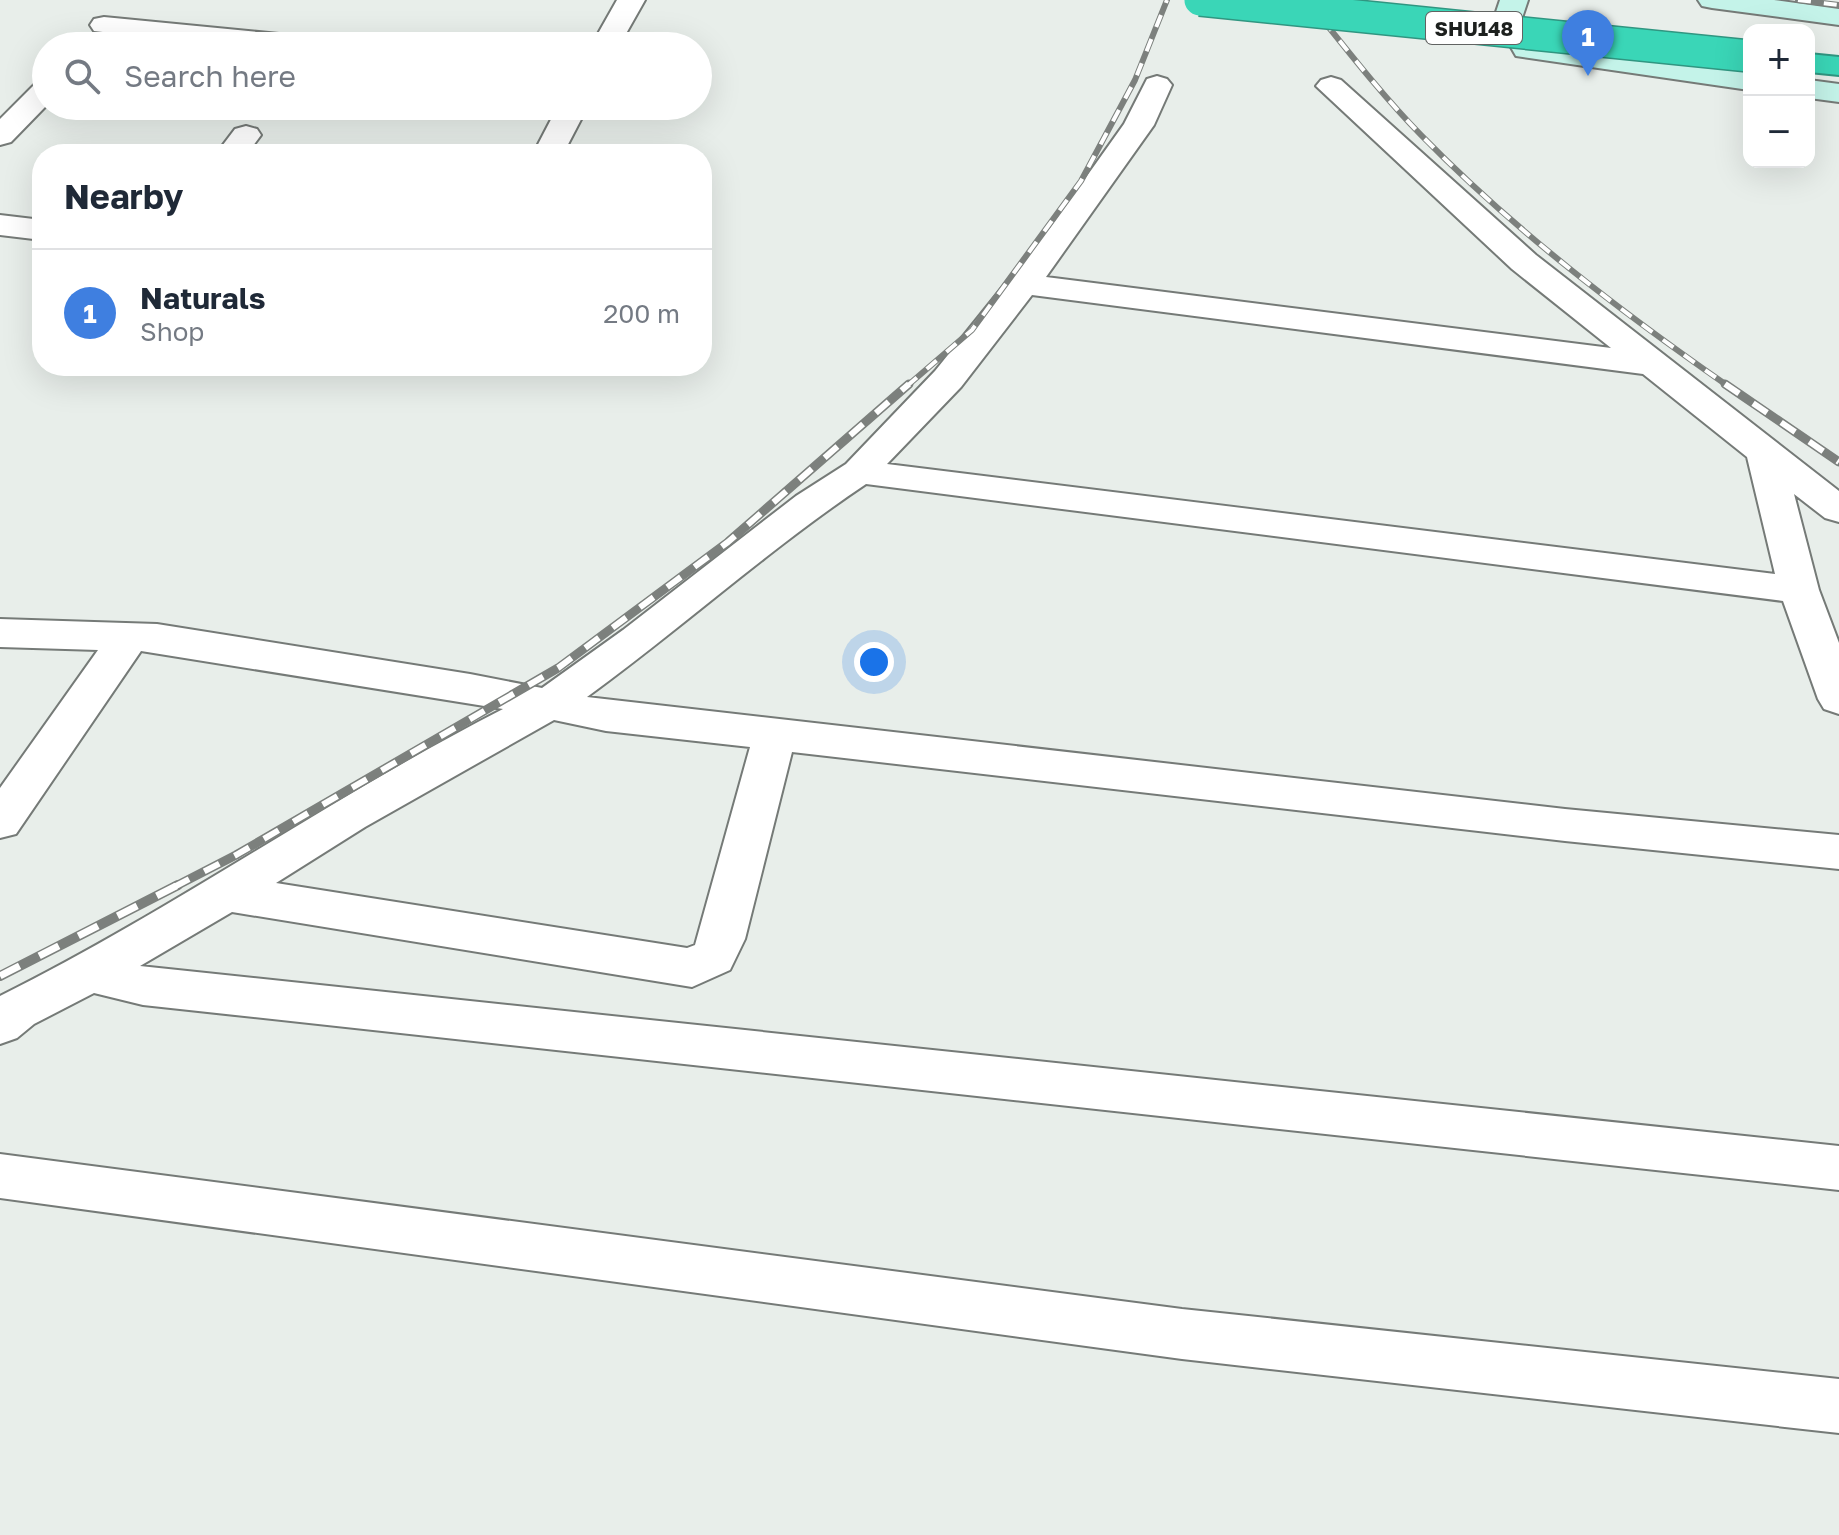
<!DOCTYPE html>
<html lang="en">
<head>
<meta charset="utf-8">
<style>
	:root { --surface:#fff; --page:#f2f2f3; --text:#1f2937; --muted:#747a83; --line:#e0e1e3; --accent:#0f766e }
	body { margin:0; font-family:"Golos Text",sans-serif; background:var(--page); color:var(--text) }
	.controls { position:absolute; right:24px; top:24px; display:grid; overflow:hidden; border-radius:16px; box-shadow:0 8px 32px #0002 }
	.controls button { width:72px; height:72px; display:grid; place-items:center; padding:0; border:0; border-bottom:2px solid var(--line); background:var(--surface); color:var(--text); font:40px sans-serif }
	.you { position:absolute; left:874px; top:662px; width:28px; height:28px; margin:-20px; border:6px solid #fff; border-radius:50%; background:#1a73e8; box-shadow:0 0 0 12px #1a73e833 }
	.badge { display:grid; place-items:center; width:52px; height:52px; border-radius:50%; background:var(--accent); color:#fff; font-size:26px; font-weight:700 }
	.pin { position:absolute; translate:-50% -66px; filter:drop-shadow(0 2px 4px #0008) }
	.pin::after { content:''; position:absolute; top:42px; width:28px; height:24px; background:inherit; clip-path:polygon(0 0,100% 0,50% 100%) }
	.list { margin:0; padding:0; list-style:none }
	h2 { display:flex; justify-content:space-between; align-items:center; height:104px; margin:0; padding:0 32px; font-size:34px }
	h2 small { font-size:26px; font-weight:400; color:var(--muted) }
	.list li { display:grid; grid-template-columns:52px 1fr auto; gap:24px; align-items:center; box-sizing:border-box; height:128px; padding:0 32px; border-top:2px solid var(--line) }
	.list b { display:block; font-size:30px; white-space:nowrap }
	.list p { margin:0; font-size:26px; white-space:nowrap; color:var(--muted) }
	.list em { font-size:26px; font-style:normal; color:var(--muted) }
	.icon { flex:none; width:44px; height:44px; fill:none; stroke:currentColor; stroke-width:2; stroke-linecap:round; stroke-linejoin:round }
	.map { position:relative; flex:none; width:1839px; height:1535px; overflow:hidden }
	.search { position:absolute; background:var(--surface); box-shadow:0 8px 32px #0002; left:32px; top:32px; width:680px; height:88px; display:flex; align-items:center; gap:20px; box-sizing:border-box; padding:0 28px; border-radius:44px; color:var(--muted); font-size:30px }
	.panel { position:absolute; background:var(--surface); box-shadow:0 8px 32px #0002; left:32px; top:144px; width:680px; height:232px; border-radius:32px }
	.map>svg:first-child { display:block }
</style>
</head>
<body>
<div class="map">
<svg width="1839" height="1535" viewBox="0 0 1839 1535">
	<rect width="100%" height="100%" fill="#e8eeea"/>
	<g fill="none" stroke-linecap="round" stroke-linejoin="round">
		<defs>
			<path id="street" d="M617,0H645L619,46H591Z
				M104,17L309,37L319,40L323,46H226L94,31L90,25L94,19Z
				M1157,76L1167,79L1172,85L1154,125L1046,277L1611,348L1512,269L1316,86L1321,80L1331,77L1341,80L1536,255L1839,491V522L1825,518L1794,494L1819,590L1839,643V714L1824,709L1818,699L1783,601L866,484C769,549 682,628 587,697L1565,809L1839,835V869L1565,841L792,752L745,939L730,970L692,987L232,912L140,966L1839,1146V1190L143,1005L94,993L34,1024L17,1038L0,1044V996C173,910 331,797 503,709L141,651L16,834L0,838V788L98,650L0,647V619L157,624L470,674L542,688L623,630L796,496L846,464L935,371L1050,228L1124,124L1147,79ZM1032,295L1643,374L1747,457L1775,574L887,464L961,387ZM554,720L606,731L750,747L695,945L687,948L276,883L365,827Z
				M46,80V106L11,142L0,145V119L36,83Z
				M558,106H588L563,154H533Z
				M246,126L257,129L261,135L247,154H216L235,129Z
				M0,215L42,220V240L0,235Z
				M0,1154L1182,1309L1839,1379V1433L1182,1359L0,1198Z"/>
			<path id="secondary" d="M1500,0H1528L1522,18L1536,43L1749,72V90L1516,56L1494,18Z
				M1698,0H1774L1839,9V25L1712,8L1702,6Z
				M1809,80L1839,84V102L1809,98Z"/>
			<path id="highway" d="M1809,54L1839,57V75L1809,72Z"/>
		</defs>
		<use href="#street" stroke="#757a77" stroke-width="4"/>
		<use href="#secondary" stroke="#757a77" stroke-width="4"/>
		<use href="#highway" stroke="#309681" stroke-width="4"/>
		<use href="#street" fill="#fff" fill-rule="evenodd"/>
		<use href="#secondary" fill="#c4f3e9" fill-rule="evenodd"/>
		<use href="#highway" fill="#3ad6b7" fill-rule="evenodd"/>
		<defs>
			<path id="rail-far2" d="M1307,0C1344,46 1380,93 1421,135C1514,230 1620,311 1728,386
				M1798,0L1839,5
				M907,386L972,330L1081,181L1135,80L1167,0"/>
			<path id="rail-far1" d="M1725,384L1839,462
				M174,887L236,855L558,668L728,542L909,384"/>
			<path id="rail" d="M0,976L178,885"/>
		</defs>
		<use href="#rail-far2" stroke="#7c807d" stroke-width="6"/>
		<use href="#rail-far1" stroke="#7c807d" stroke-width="9"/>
		<use href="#rail" stroke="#7c807d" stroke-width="10"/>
		<use href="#rail-far2" stroke="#fff" stroke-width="4" stroke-dasharray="13" stroke-linecap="butt"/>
		<use href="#rail-far1" stroke="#fff" stroke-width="6" stroke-dasharray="17" stroke-linecap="butt"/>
		<use href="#rail" stroke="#fff" stroke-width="7" stroke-dasharray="22" stroke-linecap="butt"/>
		<defs>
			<path id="highway-bridge" d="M1200,0L1749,56"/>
		</defs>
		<use href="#highway-bridge" stroke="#309681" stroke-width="34" stroke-linecap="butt"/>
		<use href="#highway-bridge" stroke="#3ad6b7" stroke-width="31"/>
	</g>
	<g text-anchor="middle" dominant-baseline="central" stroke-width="7" stroke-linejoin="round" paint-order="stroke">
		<rect fill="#fff" stroke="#616362" stroke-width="2" x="1426" y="12" width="96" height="32" rx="6"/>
		<g font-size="20" font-weight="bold" fill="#1d201e">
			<text x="1474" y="28">SHU148</text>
		</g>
	</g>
</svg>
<div class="controls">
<button>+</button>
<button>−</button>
</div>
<div class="you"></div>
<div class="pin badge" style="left:1588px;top:76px;background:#3f7fe0">1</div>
<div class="search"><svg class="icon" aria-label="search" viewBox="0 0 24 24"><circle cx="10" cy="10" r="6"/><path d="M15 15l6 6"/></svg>Search here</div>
<section class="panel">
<h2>Nearby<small></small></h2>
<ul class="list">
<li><span class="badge" style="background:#3f7fe0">1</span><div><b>Naturals</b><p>Shop</p></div><em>200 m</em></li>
</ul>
</section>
</div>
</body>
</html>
